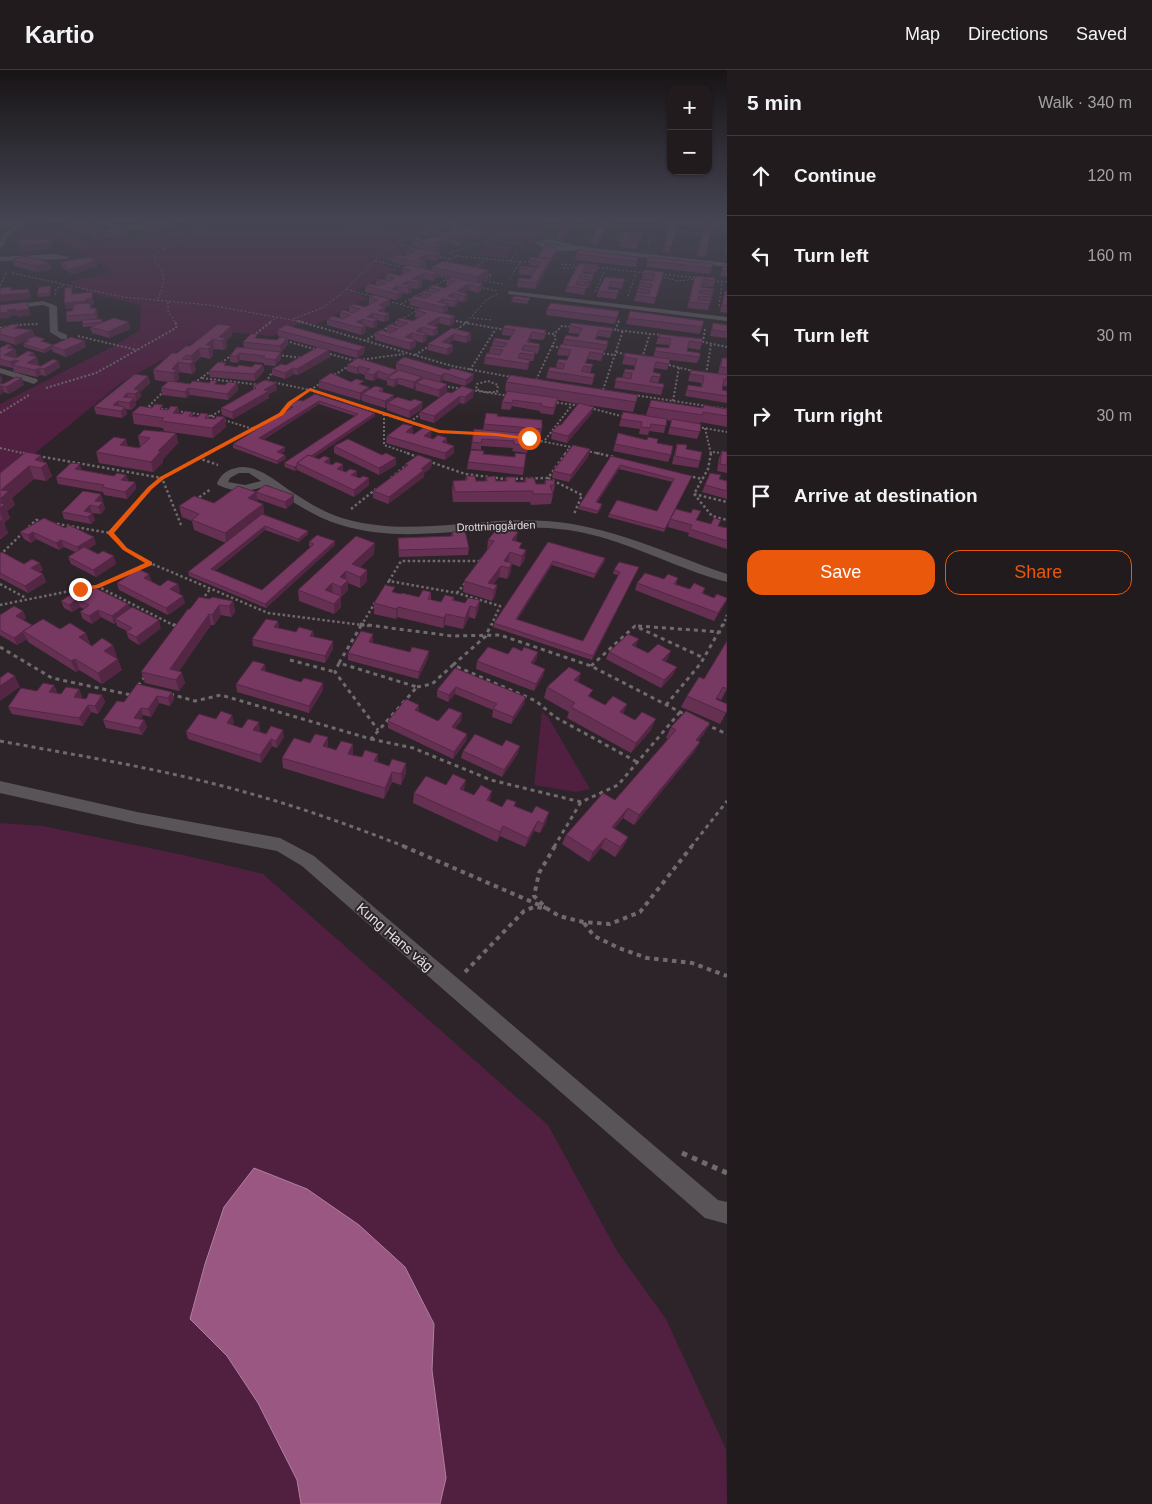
<!DOCTYPE html>
<html lang="en">
<head>
<meta charset="utf-8">
<style>
	:root { --surface:#211b1e; --page:#292427; --text:#f1f3f6; --muted:#a2a1a4; --line:#3e393c; --accent:#ea580c }
	body { margin:0; font-family:Arial,sans-serif; background:var(--page); color:var(--text) }
	.controls { position:absolute; right:15px; top:15px; display:grid; overflow:hidden; border-radius:10px; box-shadow:0 1px 4px #0004 }
	.controls button { width:45px; height:45px; display:grid; place-items:center; padding:0; border:0; border-bottom:1px solid var(--line); background:var(--surface); color:var(--text); font:25px sans-serif }
	.stop { position:absolute; width:15px; height:15px; margin:-11px; border:4px solid #ea580c; border-radius:50%; background:#fff }
	.stop.end { background:#ea580c; border-color:#fff; box-shadow:0 1px 5px #0008 }
	.list { margin:0; padding:0; list-style:none }
	h2 { display:flex; justify-content:space-between; align-items:center; height:65px; margin:0; padding:0 20px; font-size:21px }
	h2 small { font-size:16px; font-weight:400; color:var(--muted) }
	.list li { display:grid; grid-template-columns:32px 1fr auto; gap:15px; align-items:center; box-sizing:border-box; height:80px; padding:0 20px; border-top:1px solid var(--line) }
	.list b { display:block; font-size:19px; white-space:nowrap }
	.list em { font-size:16px; font-style:normal; color:var(--muted) }
	.actions { display:flex; gap:10px; padding:15px 20px }
	.actions a { flex:1; padding:11px 0; border:1px solid var(--accent); border-radius:15px; text-align:center; font-size:18px; color:var(--accent) }
	.actions .main { background:var(--accent); color:#fff }
	.icon { flex:none; width:28px; height:28px; fill:none; stroke:currentColor; stroke-width:2; stroke-linecap:round; stroke-linejoin:round }
	.map { position:relative; flex:none; width:727px; height:1434px; overflow:hidden }
	header { display:flex; align-items:center; gap:30px; box-sizing:border-box; height:70px; padding:0 25px; background:var(--surface); border-bottom:1px solid var(--line) }
	header strong { font-size:24px }
	nav { display:flex; gap:28px; margin-inline-start:auto; font-size:18px }
	main { display:flex }
	aside { flex:1; background:var(--surface) }
	.map>svg:first-child { display:block }
</style>
</head>
<body>
<header>
<strong>Kartio</strong>
<nav><a>Map</a><a>Directions</a><a>Saved</a></nav>
</header>
<main>
<div class="map">
<svg width="727" height="1434" viewBox="0 0 727 1434">
	<rect width="100%" height="100%" fill="#2c2428"/>
	<path fill="#511f40" d="M41,149L80,171L97,172L142,170L169,163L195,149H521L539,155L542,158L533,174H517L460,156L403,173L407,179L378,194L398,199L353,222L368,228L317,254H297L273,266L213,261L122,312L0,412V334L114,276L140,260L141,235L86,222L69,212L112,202L58,169L14,172L23,159Z
		M486,173L513,176L505,188L477,185Z
		M542,642L548,647L590,719L576,722L534,715Z
		M0,753L43,756L188,786L263,804L548,1055L617,1181L666,1249L726,1379L727,1434H0Z"/>
	<path fill="#9a5781" stroke="#b1809e" d="M254,1098L307,1119L359,1155L405,1197L434,1254L432,1300L446,1408L440,1434H301L297,1410L258,1333L227,1286L190,1249L205,1194L224,1137Z"/>
	<g fill="none" stroke-linecap="round" stroke-linejoin="round">
		<path stroke="#70696d" stroke-width="1" stroke-dasharray="2 2" stroke-linecap="butt" d="M329,149L405,168
			M440,149L452,154
			M526,149L547,155L545,159
			M556,149L570,150
			M577,149L576,151L653,158
			M588,154L600,155L601,153
			M672,161L705,164
			M479,163L498,170L526,176
			M147,167L163,179L154,185C154,192 158,194 161,199C167,210 161,221 157,231
			M618,171L625,155
			M648,175L653,158L727,165
			M163,179L198,163L214,149
			M726,183L727,171
			M436,186L451,189L443,193
			M458,186L520,192L509,210
			M451,189L458,186L449,183L493,169
			M375,191L405,198
			M510,191L521,176
			M520,192L533,191
			M382,193L412,178L398,173
			M561,194L580,196
			M594,197L647,203
			M563,198H579
			M472,199L488,189
			M12,203L123,227L209,235L303,252
			M661,204L697,208
			M433,205L451,209
			M660,206L678,211L697,209
			M485,211L503,214
			M713,211L727,212
			M476,215L492,205L485,204
			M0,216L6,203
			M479,217L497,221
			M346,219L374,227
			M595,222L605,200
			M55,225L56,219L65,214
			M628,226L636,203
			M388,231L420,240
			M168,232V241L175,252
			M401,234L447,209
			M719,236L722,212
			M473,248L492,250
			M293,249L322,238L340,225L383,182L405,168L464,149
			M452,250L461,252
			M270,252L278,247
			M397,252L418,240
			M467,252L486,230L497,224
			M618,252L620,248"/>
		<path stroke="#70696d" stroke-width="2" stroke-dasharray="2 2" stroke-linecap="butt" d="M298,251L452,296L511,307
			M456,251L505,260
			M619,251L615,260L661,265
			M0,258L14,255L39,254
			M705,259L703,272L727,277
			M453,262L469,251
			M544,263L554,264L562,256L574,257
			M78,266L137,280
			M253,266L272,251
			M286,271L318,280
			M364,271L399,251
			M552,276L561,278
			M616,282L627,285
			M326,283L356,291
			M599,283L616,285
			M278,285L301,288
			M415,285L431,275
			M642,288L650,264
			M359,290L404,284
			M221,293L232,285
			M665,294L693,301
			M470,300L494,262L492,260
			M275,302L270,305L267,311L310,320L439,362L477,363
			M706,304L711,275
			M331,307L349,296
			M202,308L260,315
			M536,310L556,268L554,264
			M488,311L498,315L497,322H484L476,319L477,314Z
			M194,313L212,300
			M444,316L462,319
			M46,318L96,303L176,258L177,255L174,251
			M471,320L509,326
			M603,320L623,260
			M164,321L148,337L171,340
			M634,325L707,336
			M673,331L679,297
			M553,332L581,336
			M713,337L727,339
			M590,338L625,347
			M177,341L211,346L253,359
			M0,343L29,325
			M384,344V375L410,384
			M211,346L225,338
			M410,352L423,342
			M698,357L727,362
			M705,358L711,384
			M525,368L576,378
			M545,370L572,335
			M0,378L27,384
			M586,381L602,384
			M713,382L727,384
			M205,384L281,344L290,333L321,313
			M565,384L570,377"/>
		<path stroke="#70696d" stroke-width="2.5" stroke-dasharray="2.5 2.5" stroke-linecap="butt" d="M23,383L27,384
			M207,383L198,388L218,395
			M407,383L420,388
			M596,383L614,387
			M711,383L708,399L694,424L727,432
			M722,383L727,384
			M38,386L162,408L198,388
			M428,391L465,404L505,409L548,408L566,383
			M688,406L703,409
			M391,408L407,395
			M548,408L582,425L574,444
			M694,424L712,446L727,450
			M195,430L211,419
			M351,439L376,419
			M52,453L110,463
			M181,455L162,408L150,418L110,463L125,479L150,493L268,543L370,556
			M0,485L36,450L43,451
			M389,511L401,491H482
			M0,514L26,528
			M98,516L149,494
			M92,517L97,516L175,556
			M385,517L389,511L457,523L500,536L491,556
			M457,523L466,512
			M202,530L210,519
			M0,535L80,519
			M361,556L376,531
			M723,556L727,545"/>
		<path stroke="#70696d" stroke-width="3" stroke-dasharray="4 4" stroke-linecap="butt" d="M173,554L178,557
			M360,554L452,566L500,565L591,596L686,645
			M638,556L721,562
			M0,577L52,608L131,625
			M290,590L335,602
			M339,593L335,602L378,660
			M453,595L486,566L491,554
			M591,596L635,556L704,588
			M138,616L146,605
			M417,617L432,614L453,595L536,631L555,647L637,692
			M170,624L195,631L221,625L371,669L417,617L339,593L362,554
			M666,635L701,593L723,554
			M705,654L727,664
			M371,669L413,678L491,710L581,732L618,715L680,642
			M0,671C81,686 162,699 241,721C297,736 352,756 406,777
			M554,777L581,732
			M691,777L727,731"/>
		<path stroke="#70696d" stroke-width="4" stroke-dasharray="4.5 4.5" stroke-linecap="butt" d="M403,776L546,838
			M555,776L539,803L534,826L546,838L559,846L583,852L610,854L640,842L692,776
			M584,853L594,866L619,878L647,888L692,893L727,906
			M465,902L524,841L534,837L543,838"/>
		<path stroke="#70696d" stroke-width="5" stroke-dasharray="5.5 5.5" stroke-linecap="butt" d="M682,1083L727,1103"/>
		<path fill="#595457" fill-rule="evenodd" d="M0,149L21,151L31,149L8,166L3,176L0,178C0,164 6,162 17,154L0,153Z
			M95,149C106,149 115,157 127,157C138,158 147,149 158,149C139,164 114,164 95,149Z
			M550,169L576,176L727,193V197L576,180C562,182 545,182 534,172ZM543,173H550L566,177Z
			M53,184L69,187L66,189L0,191V187Z
			M510,221L727,247V251L508,224V222Z
			M43,231L57,236L58,261L67,265V269H61L50,262L49,237L43,235L0,240V236Z
			M0,298L37,309L38,311L34,314L0,303Z
			M242,397C261,397 277,412 292,422C310,434 329,445 349,450C414,467 480,446 546,451C609,455 668,484 727,504V512C673,498 624,468 568,460C493,449 415,478 341,455C314,447 291,431 268,415C251,422 235,423 218,415L217,413C222,402 231,398 242,397ZM239,403H249L261,411L245,415L228,412L230,408Z
			M0,711L137,742L280,768L314,786L718,1130L727,1132V1154L705,1148L302,796L277,781L137,754L0,723Z"/>
	</g>
	<path fill="#663053" d="M158,149H182L174,153H170L171,158L158,163L154,161L148,162L142,160L141,154L159,150Z
		M606,149H641L639,153Z
		M648,149H708L706,158L647,152Z
		M715,151L727,152V161L713,160Z
		M69,152H91L92,154L103,156L104,160L128,164H127V166L118,170L105,167V168L99,170L91,168L90,165L102,164L101,162L84,165L74,161L72,156L70,155Z
		M574,152L563,171L556,170L557,165Z
		M607,156L598,175L591,174L592,168Z
		M453,157L482,163V168L476,170L469,168L464,169L463,174L459,176L451,173L441,176V181L437,182L440,183V189L436,191L427,189L424,191L426,197L422,199L431,201L432,197L488,200V206L477,213L482,220L478,223L468,220L464,223L467,230L463,232L458,231L457,235L454,237L448,236V241L443,243L454,253L450,256L439,253L434,256L438,257V264L433,266L427,265V270L423,273L416,271V276L410,280L375,270V263L387,262V256L396,255V250L413,251L418,247H415L416,240L421,238L410,235V229L420,227L421,223L428,222L429,217L444,218L448,216L446,215V209L450,207L438,205L437,208L433,211L424,209L420,211L422,217L418,219L412,218V222L408,224L402,223L401,228L396,230L365,222V216L376,215V210H385V205L399,206L403,204L402,203V198L406,196L391,192L392,187L405,186L408,185H406L407,179L429,181L411,175L412,169L424,170L433,167V162L446,163L452,161Z
		M670,157L675,163L669,183L662,182Z
		M625,161L643,163L641,171L630,170L639,171L636,179L619,177L620,171Z
		M702,166L707,181L705,187L697,186Z
		M557,182L551,191H550L549,195L535,219L517,217L518,211L530,209L532,206L519,204L520,196L537,198L538,196L529,195L530,187L538,188V187Z
		M576,184L639,187L636,197L575,190Z
		M649,187L712,198L710,204L646,197Z
		M12,190L52,199L37,202L14,196Z
		M96,191L97,197L72,204L62,197L60,192Z
		M579,193L598,195L597,201L595,203L584,202V203L594,204L590,216L588,218H586L584,225L565,222L567,216Z
		M723,196L727,197V207L720,206Z
		M664,202L654,234L634,231L640,212L653,211V210L642,209L643,203Z
		M695,206L715,211L713,217L701,216V217L714,219L708,240L687,238Z
		M605,207L625,209L622,219L610,217L609,219L619,220L616,229L597,227L598,221Z
		M51,219L50,226L38,227L37,224Z
		M725,221H727V243L720,242Z
		M92,222L94,234L91,235L92,238L98,244L97,250L103,252H129L130,259L109,268L92,263L90,257L92,256L83,257L82,254L83,251L67,252L66,246L72,241L73,238L66,239L64,233L74,224Z
		M374,225L390,235L385,237V242L389,250L384,252L377,250V256L373,258L366,256V262L361,265L327,255V249L340,248V242H349V236L365,237L371,234H369V227Z
		M530,228L527,234L511,232L512,229Z
		M547,239L619,241L615,254L546,245Z
		M628,248L702,257L700,264L626,254Z
		M713,253L727,255V268L710,266Z
		M218,254L232,265L226,271L227,277L224,280L214,279L213,280V285L210,289L201,287L194,293L196,300L192,304L180,302L178,304L179,309L176,312L190,314H218L225,315L237,313L238,320L228,330L190,325L186,328L162,325L161,318L168,312L155,310L153,300L190,276Z
		M570,256L613,258L610,268L598,266L596,269L608,271L607,277L605,281H604L601,291L588,289L586,293L593,294L590,303L595,304L592,315L546,308L548,301L556,298L557,292L567,290L569,286L557,285L559,278L563,274L564,269L578,267L579,264L568,263Z
		M452,258L471,270L466,273L454,270L448,274L453,275L452,282L447,285L428,280V274Z
		M503,258L546,260L545,267L543,270L531,269L529,272L540,274L539,280L537,284L535,283L533,291H530L529,296L527,300L484,294L485,287L489,284L490,278L492,276L493,271L509,270L511,266L502,265Z
		M0,259H21L32,260L35,266L16,275L0,270Z
		M277,260L364,283L357,288L329,280L330,287L298,305L294,304L285,309L272,305V299L286,295L317,277L288,269V274L281,283V289L275,296L264,295V293L240,290L237,293L230,292V286L244,278L243,272L259,268L277,270L280,267L278,266Z
		M659,264L702,273L700,280L688,278L687,281L700,287L697,293L670,290L667,300L654,298L653,302L661,304L658,313L664,314L661,325L614,318L617,307L622,308L625,299L634,300L635,296L622,294L625,283L653,287L656,277L668,278L669,275L656,274Z
		M25,270L46,272L53,275L86,277L66,287L53,282L52,279L44,283L24,277L23,274L26,272Z
		M11,275L13,279H15L17,286L14,287H35L39,294L37,295L41,296L58,291L60,297L46,306L41,305L37,307L14,302L13,298L0,295V278Z
		M722,288H727V305L718,304L720,294Z
		M396,293L473,310L465,316L443,310L440,312L447,314V321L439,327L415,320L416,317L413,319L398,314L394,317L387,315V311L378,308L373,311L365,309V305L359,303L357,304L347,301V295L396,299Z
		M263,295L264,301L255,311L210,307L209,301L227,296L237,297H252Z
		M691,300L727,305V316H723L722,320L727,326V333L685,326L688,315L701,317V313L688,311Z
		M148,306L150,313L140,322L141,326L136,331H135L136,335L131,340L126,339L127,344L122,348L96,344L94,337Z
		M319,311L351,312L369,317V320L383,318V322L394,329L422,339L409,348L387,340V337L385,338L362,331V329L360,330L319,318Z
		M506,312L638,325L633,342L588,335L592,343L567,373L551,369L552,362L561,355L579,334L558,330L553,345L540,343V341L512,336L510,340L501,339L502,332L507,322L505,321Z
		M0,313L3,314L24,315L9,324L4,322Z
		M253,316L277,320L269,324V328L233,349L222,345L221,338L253,320Z
		M452,323L473,327L464,334L460,333L434,353L420,349V342Z
		M315,324L375,346L314,387L319,389L330,388V394L346,402L357,401V407L369,415L354,427L297,400V399L295,401L285,397L284,393L355,346L319,334L263,370L285,377V381L281,384L285,385L286,389L277,394L233,378V374L289,339H288V336L303,331Z
		M651,330L703,338L704,335L727,339V357L700,352V362L697,369L668,364L671,351L667,350L664,363L649,361L648,365L639,364L640,359L619,356L623,342L646,345Z
		M178,337L179,344L192,342L193,346L198,347L208,344L209,348L215,349L225,347L226,357L213,368L164,361L163,358L134,354L132,343L164,339L168,340Z
		M486,343L542,359L540,366L529,365L527,383L512,381L513,378L481,376V380L471,379L472,372L483,360Z
		M176,363L178,373L163,389V392L153,402L99,393L96,382L139,378L141,376H140L138,366Z
		M413,363L412,364L431,367L430,368L433,369L447,368V373L454,376V383L445,390L386,373L387,366Z
		M618,363L657,373L671,385L668,392L613,381Z
		M677,374L686,379L700,391L698,398L672,394L675,381Z
		M334,376L396,395L379,405L334,383Z
		M590,379L588,387L569,412L552,408L553,401Z
		M722,381L727,382V403L717,401L719,388Z
		M483,384L515,387L526,384L523,405L467,399L468,392Z
		M611,386L690,409L664,462L608,447L609,444L657,441L673,412L619,399L597,433L602,434L601,438L597,444L578,439L579,436Z
		M432,390L431,398L424,403V407L388,434L373,428V421L405,397V394Z
		M44,392L52,406L46,411L34,409L12,428L15,435L7,441L10,448L4,453L8,463L1,469H0V403Z
		M82,400L114,406L126,405L128,411L135,412L136,419L127,429L104,425L103,422L58,414L56,407Z
		M710,403L719,409L727,411V429L702,422Z
		M466,406L476,411H485L486,407L496,411H505L506,407L516,412H524L525,408L536,414H544L545,410L555,415L551,434L531,435L530,432H453L452,421L453,411L465,410Z
		M256,422L257,432L263,434L264,444L263,445L308,461V464L299,472L265,460L215,501L262,520L311,477L309,476V472L335,475L266,538L189,506L188,502L226,473L194,460L192,451L182,447L179,436L214,433Z
		M256,422L294,425V432L286,439L257,429Z
		M101,424L105,439L101,444L92,443L95,450L91,454L64,449L62,442Z
		M670,449L697,450L727,458V479L688,466L689,463L668,457Z
		M65,458L96,474L88,479L116,494L96,507L71,494L68,487L75,482L64,477L59,480L36,469L31,473L24,469L20,462Z
		M452,462L469,478L468,485L399,487L398,475V468L451,466Z
		M488,470L516,471L521,479L526,480L524,491L520,497L512,494L510,504L507,509L499,507L493,514L497,515L495,526L492,531L463,522L464,511L487,480Z
		M548,472L605,488L604,492L594,508L552,495L517,550L583,571L618,505L613,504L614,500L639,497L592,590L493,557L494,553Z
		M0,483L24,494L43,500L39,503L43,504L46,512L28,523L0,508Z
		M374,484L360,497L367,511L360,518L348,513V520L341,527V537L334,544L299,531L298,520Z
		M149,504L151,511L160,516L178,514L180,522L178,523L185,533L168,545L119,520L117,513Z
		M678,508L676,514L690,519L705,518L703,524L714,528L727,530L714,551L635,520L637,513Z
		M87,514L128,534L130,538L161,558L139,575L129,569L126,562L127,561L117,556L116,552L114,554L101,547L92,554L83,549L80,542L84,539L80,537L72,542L64,538L61,531Z
		M431,522V530L441,532L454,527V530L465,533L480,530L478,541L475,549L469,547L463,559L445,555L443,558L397,547L396,549L374,544V533L395,523L419,527Z
		M210,529L233,531L235,542L231,547L221,545L214,555H211L179,601L185,613L179,621L145,613L141,602Z
		M23,541L26,548L23,550L32,555L60,559L90,573L89,574L92,576L117,586L115,587L122,600L102,614L79,600L76,602L28,572L27,569L17,575L0,565V545Z
		M278,551L279,558L296,562L313,561L314,567L333,579L325,593L253,576L252,569Z
		M373,564L372,573L410,582L429,581L428,588L418,609L348,590V583Z
		M636,576L635,577L648,583L668,588L665,592L673,605L661,618L606,589L609,582Z
		M522,581L538,582L536,590L533,594L543,606L534,621L476,599L477,591Z
		M455,598L524,634L511,654L492,647L493,640L455,624L448,632L437,627V620Z
		M266,602L323,620L309,643L237,622L236,614Z
		M699,607L727,619L721,630L717,628L716,629L727,641L720,654L681,637L687,626Z
		M578,613L591,627L605,635L627,634L623,644L651,660L631,683L567,648L569,642L544,628L547,617Z
		M54,615L57,622L56,623L61,624L79,619L82,627L81,628L86,629L102,625L105,632L98,644L91,642L83,656L12,644L8,637L37,621Z
		M172,622L174,629L170,636L159,633L151,647L143,645L141,649L144,650L147,657L142,665L106,658L103,650L124,632Z
		M419,642L438,651L462,643L461,651L455,658L467,664L466,671L453,689L388,658V651Z
		M216,649L234,652L232,655L242,658L260,659L259,661L266,664L284,667L277,678L272,676L261,693L188,669L186,662Z
		M671,657L704,664L698,671L700,672L694,682L634,755L623,748L614,759L628,767L623,777L615,787L601,778L589,792L562,774L566,765L615,730L668,669L666,668Z
		M310,673L389,696L406,693V703L401,715L392,712L384,729L283,698L282,688Z
		M463,681L518,683L502,707L461,688Z
		M446,715L464,721L502,737L515,736L532,743L549,742L546,752L540,763L534,761L525,777L500,766L497,772L413,733L414,723Z"/>
	<path fill="#532744" d="M72,149H85L73,151Z
		M174,149H182L174,153Z
		M574,149H575L574,152L563,171L564,165Z
		M609,150L607,156L598,175L599,169Z
		M91,152L92,154L76,156Z
		M170,153L171,158L158,163L157,157Z
		M103,156L105,161H101V162L84,165L83,160Z
		M153,156L154,161L148,162L147,157Z
		M127,159L128,164H127V166L118,170L116,164L123,160Z
		M470,162L469,168L464,169L463,174L459,176V170L456,166Z
		M482,163V168L476,170L477,164Z
		M104,165L105,168L99,170L98,167Z
		M451,168V173L441,176V181L435,183L436,177L434,173Z
		M51,169L52,175V179L21,182L19,176Z
		M557,179V182L551,191V189Z
		M440,183V189L436,191V185Z
		M427,184V189L420,193L417,189Z
		M550,189L549,195L535,219L536,213Z
		M96,191L97,197L72,204L70,199Z
		M426,191V197L421,199V193Z
		M50,193L52,199L37,202L35,196Z
		M488,200V206L477,213V207Z
		M438,202L437,208L433,211V205Z
		M424,203V209L416,213L412,209Z
		M591,210L590,216L588,218L589,212Z
		M408,211L407,217L402,214Z
		M422,211V217L418,219V213Z
		M469,214L468,220L460,225L457,221Z
		M483,214L482,220L478,223L479,217Z
		M51,216V219L50,226L49,223Z
		M398,216V222L392,219Z
		M412,216V222L408,224V218Z
		M11,217L13,223L29,219L31,225L30,229L0,232V225L11,220Z
		M92,222L94,234L91,235L92,239L88,237L66,239L64,233L86,229Z
		M402,222L401,228L396,230L397,224Z
		M453,223V229L448,226Z
		M468,224L467,230L463,232L464,226Z
		M390,229V235L385,237V243L378,244L379,235Z
		M444,229V235L438,232Z
		M458,229L457,235L454,237L455,231Z
		M27,232L31,245L18,247L17,245L10,246V248L0,249V243Z
		M448,234V241L443,243V237Z
		M96,238L98,244L97,250L95,244Z
		M373,243V249L367,247Z
		M389,243V250L384,252V246Z
		M455,246L454,253L450,256V249Z
		M440,247L439,253L430,259L427,254Z
		M363,249V255L356,252Z
		M377,249V256L373,258V252Z
		M129,252L130,259L109,268L108,262Z
		M366,255V262L361,265V258Z
		M231,256L232,265L226,271L227,277L224,280L222,271L219,267Z
		M422,257V263L416,261Z
		M438,257V264L433,266L434,260Z
		M32,260L35,266L16,275L14,268Z
		M532,262L531,269L527,276V272Z
		M412,263V269L405,267Z
		M471,263V270L466,273V267Z
		M427,264V270L423,273V266Z
		M454,264V270L443,278L442,272Z
		M287,268L288,274L281,283V289L275,296V290L281,282L280,276Z
		M213,269L214,279L213,280V285L210,289L208,279L206,275Z
		M416,270V276L410,280V273Z
		M85,271L86,277L66,287L64,280Z
		M11,275L13,280L15,279L17,286L6,291L4,285L7,278Z
		M453,275L452,282L447,285V279Z
		M51,276L52,279L44,283L43,280Z
		M365,277L364,283L357,288V281Z
		M199,278L201,287L194,293L196,300L192,304L190,294L192,292L191,286Z
		M329,280L330,287L298,305L297,299Z
		M34,283L36,288L37,287L39,294L29,300L27,293L29,285Z
		M239,283L240,290L237,293V286Z
		M15,290L17,296L12,295L13,299L10,292Z
		M530,290L529,296L527,300L528,294Z
		M58,291L60,297L46,306L44,299Z
		M178,292L180,302L178,304L179,309L175,313L173,303L172,299Z
		M263,295L264,301L255,311L254,304Z
		M359,296V303L357,304V298Z
		M39,298L41,305L37,307L35,300Z
		M293,298L294,304L285,309V303Z
		M378,301V308L373,311V305Z
		M444,303L443,310L440,312L441,306Z
		M0,304L3,311L0,313Z
		M474,304L473,310L465,316L466,310Z
		M148,306L150,313L140,322L141,326L136,331L134,319Z
		M422,307L421,314L416,313V317L413,319L414,312Z
		M22,308L24,315L9,324L6,317Z
		M398,308V314L394,317V310Z
		M237,313L238,320L228,330L227,324Z
		M276,313L277,320L269,324V328L233,349L232,342L264,320Z
		M447,314V321L439,327V320Z
		M0,316H2L4,322L0,325Z
		M369,317V324H362V329L360,330V323Z
		M188,318L190,325L186,328L185,322Z
		M474,320L473,327L464,334L465,327Z
		M127,323L129,330L123,327Z
		M394,325L393,332L387,333V337L385,338V331Z
		M460,326V333L434,353V346Z
		M134,328L136,335L131,340L129,333Z
		M118,331L120,338L113,335Z
		M319,331V334L259,372V368Z
		M423,332L422,339L409,348L410,341Z
		M125,337L127,344L122,348L121,341Z
		M178,337L180,347L173,343Z
		M594,337L592,343L567,373L568,366Z
		M375,343V346L302,396L299,394Z
		M225,347L226,357L213,368L212,358Z
		M413,356V363L405,369L406,362Z
		M432,360L431,367L424,373V366Z
		M176,363L178,373L163,389V392L153,402L151,392L158,381Z
		M447,368L446,375L442,372Z
		M126,369L129,379L120,375Z
		M454,376V383L445,390V383Z
		M285,377V381L277,386V382Z
		M590,379L588,387L569,412L571,405Z
		M41,385L45,395L47,393L52,406L46,411L41,398L35,390Z
		M285,385L286,389L277,394V391Z
		M330,388V395L324,392Z
		M396,388V395L379,405V398Z
		M432,390L431,398L424,403V407L388,434L389,427L421,399Z
		M80,394L82,401L75,399Z
		M343,394V401L337,399Z
		M620,395L619,399L595,436L596,432Z
		M29,396L34,409L12,428L15,435L7,441L10,448L4,453L0,443L1,420Z
		M297,396V399L295,401L294,397Z
		M357,401V408L351,405Z
		M126,405L128,412L121,410Z
		M369,408V415L354,427V420Z
		M135,412L136,419L127,429L125,422Z
		M256,422L258,433L248,428Z
		M101,424L105,439L101,444L98,437L95,431Z
		M294,425V432L286,439L285,432Z
		M263,434L264,444L226,473L225,463Z
		M90,435L92,443L88,447L84,441Z
		M92,443L95,450L91,454L88,447Z
		M2,449L8,463L1,469L0,467V451Z
		M265,456V460L212,503L211,499Z
		M308,461V464L299,472L298,469Z
		M33,462L36,469L31,473L28,465Z
		M518,462L516,472L512,470Z
		M94,467L96,474L80,485L77,477Z
		M61,470L64,477L59,480L56,473Z
		M335,471V475L266,538L265,534Z
		M375,473L374,484L353,504L352,494Z
		M526,480L524,491L520,497L522,486Z
		M510,482L508,493L504,491Z
		M114,486L116,494L96,507L93,500Z
		M605,488L604,492L594,508L595,504Z
		M553,491L552,495L515,553L516,549Z
		M40,493L43,500L34,506L31,498Z
		M512,493L510,504L507,509L509,498Z
		M501,496L499,507L490,519L488,513Z
		M639,497L637,501L592,590L593,586Z
		M367,500V511L360,518V507Z
		M346,501V512L348,510V520L341,527L340,507Z
		M43,504L46,512L28,523L25,516Z
		M149,504L152,512L144,508Z
		M332,513L333,524L326,531L325,520Z
		M178,514L180,522L172,527L170,519Z
		M497,515L495,526L492,531L494,520Z
		M183,526L185,533L168,545L166,538Z
		M341,526V537L334,544V534Z
		M77,529L80,537L72,542L69,535Z
		M727,529L724,535L714,551L718,543Z
		M480,530L478,541L475,549L476,538Z
		M233,531L235,542L231,547L229,536Z
		M128,534L131,542L115,549L116,552L114,554L112,546Z
		M219,535L221,545L214,555L212,545Z
		M470,536L469,547L463,559L465,548Z
		M398,537L397,547L396,549V539Z
		M98,540L101,547L92,554L89,546Z
		M23,541L26,548L19,553L16,546Z
		M209,544L211,555L173,610L170,599Z
		M446,544L445,555L443,558L444,548Z
		M159,550L161,558L139,575L136,567Z
		M278,551L279,559L274,557Z
		M313,561L314,568L310,566Z
		M23,562L27,569L17,575L14,568Z
		M86,563L90,573L83,578L79,567Z
		M373,564V571L369,579V572Z
		M639,569L636,576L630,583L632,575Z
		M333,571V579L325,593V586Z
		M113,575L117,586L108,592L104,581Z
		M429,581L428,588L418,609L419,602Z
		M671,581L668,588L659,598L662,590Z
		M538,582L536,590L529,600L531,593Z
		M75,589L79,600L76,602L71,591Z
		M118,589L122,600L102,614L98,603Z
		M265,594L266,602L261,600Z
		M677,597L673,605L661,618L664,610Z
		M545,599L543,606L534,621L536,614Z
		M182,602L185,613L179,621L176,610Z
		M581,603L578,614L574,610Z
		M15,606L20,617L0,631V616Z
		M323,613V620L309,643V636Z
		M54,615L57,622L52,629L49,622Z
		M456,617L455,624L448,632L449,625Z
		M79,619L82,627L77,634L74,627Z
		M172,622L174,629L170,636L168,628Z
		M102,625L105,632L98,644L95,636Z
		M157,626L159,633L151,647L148,639Z
		M526,627L524,634L511,654L513,647Z
		M627,634L623,645L620,642Z
		M88,635L91,642L83,656L79,648Z
		M419,635V642L415,640Z
		M141,638L143,645L137,655L134,648Z
		M462,643L461,651L451,664L452,657Z
		M232,645L234,652L228,660L227,653Z
		M656,649L651,660L631,683L636,673Z
		M144,650L147,657L142,665L139,658Z
		M259,652L260,659L255,667L253,660Z
		M710,653L704,664L690,680L696,670Z
		M283,660L284,667L277,678L276,671Z
		M467,664L466,671L453,689L454,682Z
		M328,667V678L323,676Z
		M271,669L272,676L261,693L260,685Z
		M700,672L694,682L634,755L639,745Z
		M353,674V685L348,694V684Z
		M520,676L518,683L502,707L504,700Z
		M378,684V694L374,691Z
		M406,693V703L401,715V704Z
		M392,702V712L384,729L385,718Z
		M466,710L464,720L459,729L460,719Z
		M492,721L490,731L484,740L487,730Z
		M628,738L623,748L607,767L612,757Z
		M549,742L546,752L540,763L543,754Z
		M538,751L534,761L525,777L528,768Z
		M503,756L500,766L497,772L500,762Z
		M628,767L623,777L615,787L620,777Z
		M605,768L601,778L589,792L593,782Z"/>
	<path fill="#773861" stroke="#532744" d="M86,149L91,152L79,156H75L69,152Z
		M567,149H574L564,165H557Z
		M669,149H708L707,153Z
		M157,150L170,153L157,157L153,156L147,157L141,154Z
		M602,150H609L599,169L592,168Z
		M715,151L727,152V156L715,154Z
		M98,152L103,156L83,160L72,156L84,155Z
		M458,155L482,163L477,164L470,162L456,166L464,169L459,170L451,168L434,173L441,175L436,177L412,169L417,167L424,170L441,164L433,162L438,161L446,163L460,159L453,157Z
		M117,156L127,159L123,160L126,161L116,164L101,161Z
		M670,157H677L671,177L664,176Z
		M704,160L711,161L707,181L699,180Z
		M625,161L643,163L642,165L631,164L628,170L639,171L638,173L620,171Z
		M96,163L104,165L98,167L90,165Z
		M51,169L50,173L19,176L20,170Z
		M545,175L557,179L551,189L538,187Z
		M411,177L440,183L436,185L427,184L417,189L426,191L421,193L392,187L396,185L405,186L415,181L407,179Z
		M578,180L639,187L637,191L576,184Z
		M23,186L39,189L50,193L35,196L12,190Z
		M89,187L96,191L70,199L60,192Z
		M530,187L550,189L536,213L518,211L519,208L530,209L536,200L520,198V196L537,198L541,191L530,190Z
		M649,187L713,194L712,198L647,191Z
		M443,191L488,200L477,207L432,197Z
		M579,193L598,195L597,197L586,196L582,203L594,204L592,207L580,205L579,209L591,210L589,212L577,211L576,215L587,216L586,219L567,216Z
		M407,195L438,202L433,205L424,203L412,209L422,211L418,213L408,211L402,214L412,216L408,218L398,216L392,219L402,222L397,224L365,216L370,214L379,216L386,213L376,210L380,209L389,211L395,208L385,205L389,203L399,206L411,200L402,198Z
		M723,196L727,197V201L722,200Z
		M644,200L664,202L656,228L636,225L637,222L649,224L650,220L638,218L639,216L651,218L652,214L640,212L641,210L653,211L655,204L643,203Z
		M695,206L715,208V211L703,209L701,217L714,219L713,221L700,220L699,223L712,225V227L699,226L698,230L710,231V234L689,232Z
		M451,207L483,214L479,217L469,214L457,221L468,224L464,226L453,223L448,226L458,229L455,231L444,229L438,232L448,234L443,237L410,229L415,226L425,228L431,225L421,223L424,221L434,223L440,220L429,217L433,215L444,218L455,211L446,209Z
		M605,207L625,209L623,213L611,211L608,219L619,220L618,223L598,221Z
		M51,216L49,223L37,224L39,217Z
		M11,217V220L29,219L28,223L0,225V218Z
		M72,217V224L92,222V228L86,229V231L64,233L65,218Z
		M725,221H727V236L722,235Z
		M374,225L390,229L379,235L385,237L378,241L389,243L384,246L373,243L367,247L377,249L373,252L363,249L356,252L366,255L361,258L327,249L333,246L343,249L350,245L340,242L344,240L353,243L360,239L349,236L354,234L365,237L378,230L369,227Z
		M514,226L530,228L528,231L512,229Z
		M27,232L29,239L16,241L15,239L7,240L8,242L0,243V235Z
		M91,233L90,238H96L95,244L66,246L67,241H72L74,234Z
		M551,233L619,241L617,248L547,239Z
		M421,238L455,246L450,249L440,247L427,254L438,257L434,260L422,257L416,261L427,264L423,266L412,263L405,267L416,270L410,273L375,263L381,260L391,263L398,259L387,256L391,254L401,257L408,253L396,250L401,248L413,251L426,243L416,240Z
		M630,241L704,251L702,257L628,248Z
		M114,248L129,252L108,262L90,257Z
		M102,249V252L82,254L83,250Z
		M571,253L613,258L612,262L599,260L595,269L608,271L607,275L564,269L566,265L578,267L582,258L570,256Z
		M713,253L727,255V262L712,260Z
		M13,254L20,256L14,258L32,260L14,268L0,264V259Z
		M218,254L231,256L219,267L225,268L222,271L213,269L206,275L212,276L208,279L199,278L191,286L186,285L182,289L194,290L190,294L178,292L172,299L177,300L173,303L153,300L172,283H177L186,276H190Z
		M286,255L365,277L357,281L277,260Z
		M505,255L546,260L544,264L532,262L527,272L540,274L538,277L524,275L522,280L535,282L534,285L520,283L518,288L530,290L528,294L485,287L487,283L500,285L503,280L490,278L492,276L504,277L507,273L493,271L495,268L509,270L515,260L503,258Z
		M452,258L471,263L466,267L454,264L442,272L453,275L447,279L428,274Z
		M251,264H258L255,268L277,270L280,267L287,268L280,276L243,272Z
		M659,264L703,269L702,273L689,271L687,281L700,283V287L655,281L656,277L669,278L671,269L658,267Z
		M35,266L45,269L41,271L53,275L43,280L23,274L29,271L25,270Z
		M71,267L85,271L64,280L51,276Z
		M8,274L11,275L7,278L15,279L4,285L16,288L28,281L34,283L29,285L37,287L27,293L41,296L53,289L58,291L44,299L39,298L35,300L12,295L19,291L15,290L10,292L0,289V278Z
		M561,274L604,280L603,284L590,282L585,293L593,294L592,297L584,296L581,301L595,304L593,308L548,301L550,297L563,299L565,294L557,292L559,289L567,290L571,280L559,278Z
		M237,277L281,282L275,290L263,288L265,286L239,283L237,286H230Z
		M318,277L329,280L297,299L293,298L285,303L272,299L281,294L286,295Z
		M625,283L670,289L669,294L656,292L653,302L661,304L660,307L652,306L650,312L664,314L663,318L615,311L617,307L631,309L632,303L624,302L625,299L634,300L637,289L624,287Z
		M404,287L449,300L452,298L474,304L466,310L444,303L441,306L396,293Z
		M358,288L397,300L389,305L378,301L373,305L365,303L370,299L359,296L357,298L347,295Z
		M722,288H727V298L721,297Z
		M218,292L226,293L224,295L237,297L239,295L252,297L255,294L263,295L254,304L209,301Z
		M399,300L422,307L414,312L398,308L394,310L387,308Z
		M691,300L727,305V309H724L722,320L727,321V326L687,320L688,315L702,317L704,306L690,304Z
		M331,303L351,312L356,309L364,311L359,314L369,317L360,323L319,311Z
		M135,304L148,306L134,319L139,320L135,324L127,323L123,327L134,328L129,333L118,331L113,335L125,337L121,341L94,337Z
		M510,305L638,325L636,332L506,312Z
		M16,307L22,308L6,317L2,316H0V313L3,314Z
		M424,308L447,314L439,320L416,313Z
		M212,310L217,311L215,314L225,315L228,312L237,313L227,324L188,318L185,322L161,318L169,311L190,314L193,311L209,313Z
		M265,310L276,313L264,320L269,321L232,342L221,338L256,318L253,316Z
		M375,316L383,318L379,321L394,325L385,331L362,324Z
		M462,316L474,320L465,327L460,326L434,346L420,342L447,322L452,323Z
		M507,321L558,328L554,338L541,336L542,334L513,330L512,333L502,332Z
		M315,324L375,343L311,386L308,385L297,393V396L294,397L284,393L358,344L319,331L259,368L285,377L277,382L285,385L277,391L233,374L293,337L288,336L298,330L303,331Z
		M397,327L411,331L414,329L423,332L410,341L387,333Z
		M651,330L703,338L704,335L727,339V346L703,342V345L649,337Z
		M579,333L594,337L568,366L552,362L558,355H561Z
		M155,334L163,335L160,339L168,340L171,336L178,337L173,343L182,344L185,341L192,342L189,346L198,347L201,343L208,344L205,348L215,349L217,346L225,347L212,358L161,351L164,348L132,343L140,336L152,338Z
		M623,342L667,349L666,356L651,354L650,358L641,357L642,352L621,349Z
		M486,343L498,344L497,346L542,350V359L484,354Z
		M672,349L701,354L700,362L670,357Z
		M403,354L413,356L406,362L414,364L423,358L432,360L424,366L433,369L438,365L447,368L442,372L454,376L445,383L387,366Z
		M474,359L529,364L528,376L514,374V371L482,369L481,373L472,372Z
		M144,360L176,363L158,381H161L151,392L96,382L114,367L126,369L120,375L139,378L150,368L138,366Z
		M618,363L647,370L648,367L658,369L657,373L673,376L671,385L615,374Z
		M348,369L382,385L386,383L396,388L379,398L334,376Z
		M677,374L687,375L686,379L702,382L700,391L675,386Z
		M573,375L590,379L571,405L553,401Z
		M471,380L484,381L483,384L515,387V383L526,384L524,398L468,392Z
		M722,381L727,382V395L720,394Z
		M26,382L41,385L35,390L47,393L41,398L29,396L1,420L9,421L0,429V403Z
		M308,385L319,389L324,386L330,388L324,392L332,395L336,392L343,394L337,399L346,402L350,399L357,401L351,405L360,408L363,406L369,408L354,420L297,393Z
		M418,385L432,390L421,399L424,400L389,427L373,421L408,395L405,394Z
		M611,386L692,406L665,459L609,444L617,430L657,441L674,409L620,395L596,432L602,434L598,441L579,436Z
		M71,393L80,394L75,399L114,406L117,403L126,405L121,410L135,412L125,422L102,417L104,415L56,407Z
		M710,403L721,405L719,409L727,411V421L705,415Z
		M466,406H475L476,411H487L486,407L495,406L496,411H507L506,407H515L516,412H526L525,408H534L536,414H546L545,410H554L555,415H550L553,424H533V421L455,422L453,411L467,410Z
		M265,415L294,425L285,432L256,422Z
		M238,416L256,422L248,428L263,434L225,463L192,450L199,444L179,436L194,426L214,433Z
		M83,421L101,424L95,431L103,432L98,437L90,435L84,441L92,443L88,447L62,442Z
		M0,433L5,434L0,438Z
		M676,439L691,443L693,439L701,441L696,450L711,454L714,448L721,450L718,456L727,458V471L690,459L692,455L670,449Z
		M262,444L308,461L298,469L265,456L211,499L262,520L314,474L309,472L317,465L335,471L265,534L188,502Z
		M44,448L65,458L69,455L94,467L77,477L61,470L56,473L33,462L28,465L20,462Z
		M499,456L518,462L512,470L522,473L519,478L526,480L522,486L510,482L504,491L512,493L509,498L501,496L488,513L497,515L494,520L464,511L494,471L488,470Z
		M465,461L469,478L399,480L398,468L453,466L452,462Z
		M356,466L375,473L352,494L367,500L360,507L346,501L340,507L348,510L341,517L332,513L325,520L341,526L334,534L298,520Z
		M548,472L605,488L595,504L553,491L516,549L583,571L620,502L614,500L619,492L639,497L593,586L494,553Z
		M84,477L98,484L103,481L114,486L93,500L68,487Z
		M2,482L24,494L32,489L40,493L31,498L43,504L25,516L0,503V483Z
		M138,499L149,504L144,508L160,516L168,510L178,514L170,519L183,526L166,538L117,513Z
		M645,503L664,509L668,504L678,508L674,514L690,519L694,513L705,518L702,523L714,528L717,524L727,528V529L718,543L637,513Z
		M87,514L128,534L112,546L98,540L89,546L80,542L89,535L77,529L69,535L61,531Z
		M385,515L395,517L392,522L401,524L402,523L419,527L423,520L431,522L428,529L441,532L445,525L454,527L452,530L465,533L468,528L480,530L476,538L470,536L465,548L446,544L444,548L398,537L396,539L374,533Z
		M199,527L210,529L212,527L233,531L229,536L219,535L212,545L209,544L170,599L182,602L176,610L141,602L188,539H190Z
		M14,536L23,541L16,546L32,555L14,568L0,560V545Z
		M132,537L159,550L136,567L126,562L132,558L115,549Z
		M43,549L60,559L70,553L86,563L79,567L92,576L102,568L113,575L104,581L118,589L98,603L75,589L71,591L23,561Z
		M266,549L278,551L274,557L296,562L299,557L313,561L310,566L333,571L325,586L252,569Z
		M361,561L373,564L369,572L410,582L412,577L429,581L419,602L348,583Z
		M628,564L639,569L632,575L648,583L658,574L671,581L662,590L677,597L664,610L609,582Z
		M727,571V619L723,617L716,629L727,634V641L726,643L687,626L699,607L704,609Z
		M488,577L508,584L513,577L522,581L524,577L538,582L531,593L545,599L536,614L477,591Z
		M253,591L265,594L261,600L301,612L304,608L323,613L309,636L236,614Z
		M569,597L581,603L574,610L593,620L588,626L605,635L613,626L627,634L620,642L635,650L642,642L656,649L636,673L571,637L575,633L547,617Z
		M455,598L526,627L513,647L493,639L497,634L456,617L449,625L437,620Z
		M8,602L15,606L0,616V608Z
		M43,613L54,615L49,622L61,624L66,617L79,619L74,627L86,629L89,623L102,625L95,636L88,635L79,648L8,637L21,618L37,621Z
		M137,614L172,622L168,628L157,626L148,639L141,638L134,648L144,650L139,658L103,650L117,631L124,632Z
		M406,629L419,635L415,640L438,651L449,638L462,643L452,657L467,664L454,682L388,651Z
		M221,641L232,645L227,653L242,658L248,649L259,652L253,660L266,664L271,656L283,660L276,671L271,669L260,685L186,662L199,644L216,649Z
		M686,641L710,653L696,670L700,672L639,745L628,738L612,757L628,767L620,777L605,768L593,782L566,765L603,723L615,730L676,660L671,657Z
		M315,664L328,667L323,676L336,680L341,671L353,674L348,684L362,687L365,680L378,684L374,691L389,696L392,689L406,693L401,704L392,702L385,718L282,688L294,668L310,673Z
		M475,664L502,676L506,670L520,676L504,700L463,681Z
		M453,704L466,710L460,719L474,725L481,715L492,721L487,730L502,737L507,729L516,732L514,736L532,743L536,736L549,742L543,754L538,751L528,768L503,756L500,762L414,723L426,706L446,715Z"/>
	<linearGradient id="sky" x2="0" y2="1"><stop stop-color="#181416"/><stop offset="0.43" stop-color="#454553"/><stop offset="1" stop-color="#454553" stop-opacity="0"/></linearGradient>
	<rect width="727" height="350" fill="url(#sky)"/>
	<path fill="#ea580c" d="M310,318L440,360L496,363L531,368L529,370L496,366L439,363L310,321L292,334L283,345L164,409L152,419L114,463L127,478L152,492V495L99,518L77,521V518L96,515L145,493L123,480L107,463L148,417L160,407L279,343L288,332Z"/>
	<g text-anchor="middle" dominant-baseline="central" stroke-width="4" stroke-linejoin="round" paint-order="stroke">
		<g font-size="11" fill="#e6e0e3" stroke="#2c2428">
			<text transform="translate(496 456) rotate(-2)">Drottninggården</text>
		</g>
		<g font-size="14" fill="#e6e0e3" stroke="#2c2428">
			<text transform="translate(395 867) rotate(41)">Kung Hans väg</text>
		</g>
	</g>
</svg>
<div class="controls">
<button>+</button>
<button>−</button>
</div>
<div class="stop" style="left:529px;top:368px"></div>
<div class="stop end" style="left:80px;top:519px"></div>
</div>
<aside>
<h2>5 min<small>Walk · 340 m</small></h2>
<ul class="list">
<li><svg class="icon" aria-label="ahead" viewBox="0 0 24 24"><path d="M12 20V5M6 11l6-6 6 6"/></svg><div><b>Continue</b></div><em>120 m</em></li>
<li><svg class="icon" aria-label="left" viewBox="0 0 24 24"><path d="M17 20v-9H6M10 6l-5 5 5 5"/></svg><div><b>Turn left</b></div><em>160 m</em></li>
<li><svg class="icon" aria-label="left" viewBox="0 0 24 24"><path d="M17 20v-9H6M10 6l-5 5 5 5"/></svg><div><b>Turn left</b></div><em>30 m</em></li>
<li><svg class="icon" aria-label="right" viewBox="0 0 24 24"><path d="M7 20v-9h11M14 6l5 5-5 5"/></svg><div><b>Turn right</b></div><em>30 m</em></li>
<li><svg class="icon" aria-label="arrive" viewBox="0 0 24 24"><path d="M6 21V4h12l-3 4 3 4H6"/></svg><div><b>Arrive at destination</b></div></li>
</ul>
<div class="actions"><a class="main">Save</a><a>Share</a></div>
</aside>
</main>
</body>
</html>
